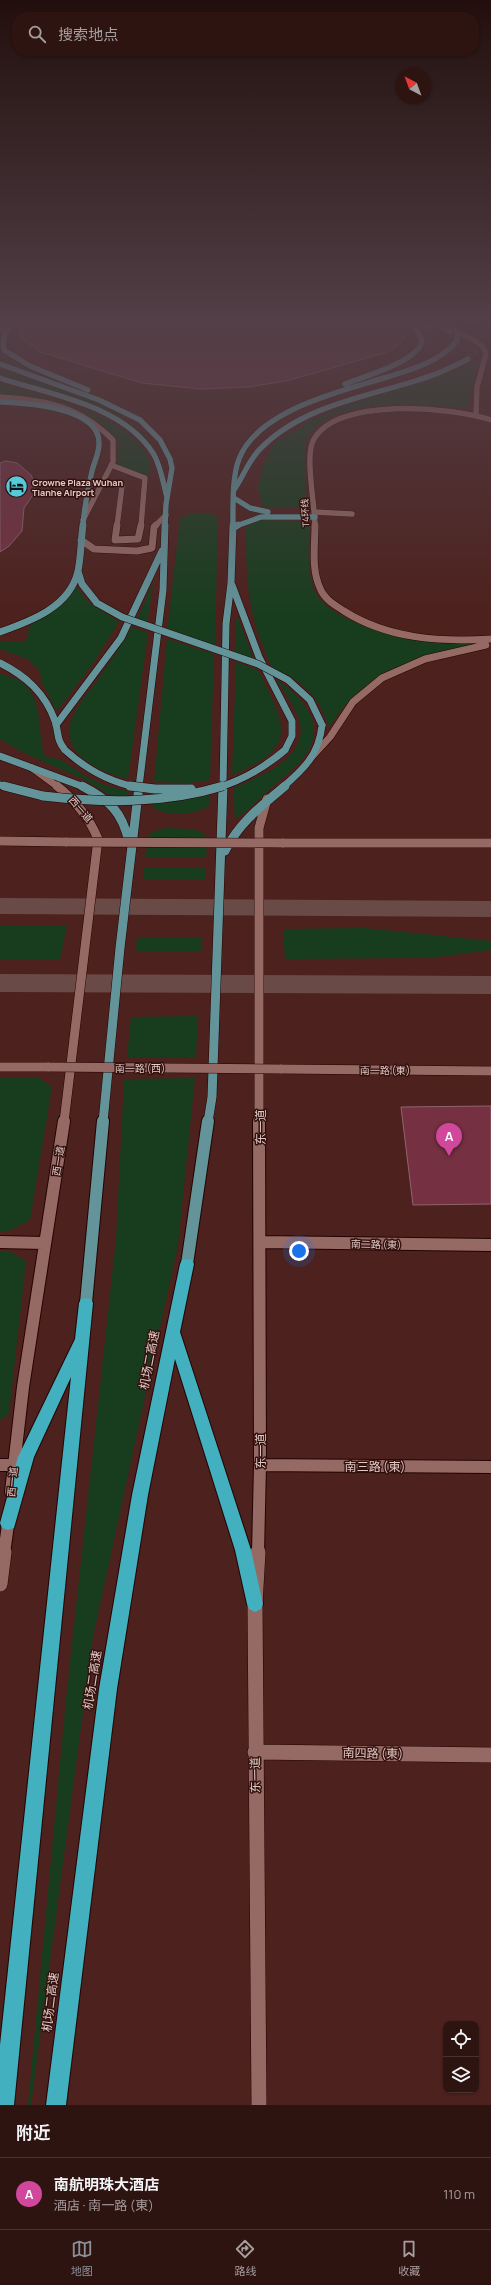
<!DOCTYPE html>
<html lang="zh">
<head>
<meta charset="utf-8">
<style>
	:root { --surface:#2e1411; --page:#3a211f; --text:#f1f3f6; --muted:#a79e9f; --line:#493331; --accent:#8c9099 }
	body { margin:0; font-family:Manrope,"Noto Sans SC",sans-serif; background:var(--page); color:var(--text) }
	.controls { position:absolute; right:12px; bottom:12px; display:grid; overflow:hidden; border-radius:8px; box-shadow:0 1px 3px #0004 }
	.controls button { width:36px; height:36px; display:grid; place-items:center; padding:0; border:0; border-bottom:1px solid var(--line); background:var(--surface); color:var(--text); font:20px sans-serif }
	.compass { position:absolute; left:395px; top:68px; width:36px; height:36px; border-radius:50%; background:var(--surface); box-shadow:0 1px 3px #0004; rotate:319deg }
	.you { position:absolute; left:299px; top:1251px; width:14px; height:14px; margin:-10px; border:3px solid #fff; border-radius:50%; background:#1a73e8; box-shadow:0 0 0 6px #1a73e833 }
	.badge { display:grid; place-items:center; width:26px; height:26px; border-radius:50%; background:var(--accent); color:#fff; font-size:13px; font-weight:700 }
	.pin { position:absolute; translate:-50% -33px; filter:drop-shadow(0 1px 2px #0008) }
	.pin::after { content:''; position:absolute; top:21px; width:14px; height:12px; background:inherit; clip-path:polygon(0 0,100% 0,50% 100%) }
	.list { margin:0; padding:0; list-style:none }
	h2 { display:flex; justify-content:space-between; align-items:center; height:52px; margin:0; padding:0 16px; font-size:17px }
	h2 small { font-size:13px; font-weight:400; color:var(--muted) }
	.list li { display:grid; grid-template-columns:26px 1fr auto; gap:12px; align-items:center; box-sizing:border-box; height:72px; padding:0 16px; border-top:1px solid var(--line) }
	.list b { display:block; font-size:15px; white-space:nowrap }
	.list p { margin:0; font-size:13px; white-space:nowrap; color:var(--muted) }
	.list em { font-size:13px; font-style:normal; color:var(--muted) }
	.icon { flex:none; width:22px; height:22px; fill:none; stroke:currentColor; stroke-width:2; stroke-linecap:round; stroke-linejoin:round }
	.map { position:relative; flex:none; width:491px; height:2105px; overflow:hidden }
	.search { position:absolute; background:var(--surface); box-shadow:0 1px 3px #0004; left:12px; right:12px; top:12px; height:44px; display:flex; align-items:center; gap:10px; box-sizing:border-box; padding:0 14px; border-radius:16px; color:var(--muted); font-size:15px }
	.sheet { height:124px; background:var(--surface) }
	nav { display:flex; justify-content:space-around; align-items:center; box-sizing:border-box; height:56px; border-top:1px solid var(--line); background:var(--surface); font-size:11px; color:var(--muted) }
	nav a { display:grid; justify-items:center; gap:2px }
	nav .on { color:var(--accent) }
	.map>svg:first-child { display:block }
</style>
</head>
<body>
<div class="map">
<svg width="491" height="2105" viewBox="0 0 491 2105">
	<rect width="100%" height="100%" fill="#3e1b17"/>
	<path fill="#4d211d" fill-rule="evenodd" d="M0,322H491V2105H0ZM446,2024H476V2090H446Z"/>
	<path fill="#183d1e" d="M0,354L24,366L78,389L2,360Z
		M478,359L468,408C428,404 328,395 307,439C303,449 306,493 306,506L276,508L262,506L258,486L263,466L274,443L310,421L350,404L449,373Z
		M0,369C55,388 121,400 156,450L142,435L125,423L0,375Z
		M0,383C44,398 132,413 150,462C151,466 149,473 149,477L117,464L119,442L102,424L78,409L29,396H0Z
		M193,513H208L218,517L215,646L167,632L180,518Z
		M263,520L296,521L309,525C309,545 307,567 313,587C324,621 400,639 431,642C442,644 464,642 473,645C416,658 362,671 331,726H328C323,705 310,689 292,678C286,674 278,672 273,667C269,664 267,656 265,651C247,611 246,571 246,528L250,524Z
		M152,585L153,586L147,624L137,620Z
		M76,586L88,602L119,622L92,665L57,711L41,681L40,671L27,659L0,649V642L26,641L30,625L46,615Z
		M236,618H238L254,660L235,653Z
		M132,627L148,633L128,779C99,772 57,754 73,716C78,704 89,692 97,681C109,663 121,646 132,627Z
		M167,639L214,654L210,780L190,783L154,782Z
		M236,662L258,670C285,724 301,747 232,775Z
		M0,674C46,683 36,718 44,755C49,759 56,757 61,760C84,776 100,786 128,791L129,798L117,799L81,778L20,751L0,739Z
		M276,679C306,699 330,729 300,762C292,771 281,779 272,787C260,798 249,811 235,819L233,788C260,777 311,757 299,719C294,705 284,692 276,679Z
		M210,795L209,806C196,815 164,818 151,806V805Z
		M164,828L194,829L205,834L207,839H147L150,833Z
		M147,846H207L206,858L145,857Z
		M144,867H206L205,879H143Z
		M0,926H67L60,960L0,959Z
		M365,928L491,941V950L430,958L285,959L283,929Z
		M137,937L202,938L201,951H136Z
		M198,1016L196,1057H127L131,1017Z
		M0,1077H38L52,1087L30,1220L9,1231H0Z
		M195,1078L178,1245L93,1637L31,2105H28L66,1699L116,1239L124,1079Z
		M0,1252H11L26,1261L9,1414L0,1420Z"/>
	<g fill="none" stroke-linecap="round" stroke-linejoin="round">
		<path fill="#6a4a46" fill-rule="evenodd" d="M0,898L491,901V917L0,914Z
			M0,974L491,976V994L0,992Z"/>
	</g>
	<path fill="#753041" stroke="#90656d" d="M21,322H403L407,326L405,338L393,349L385,353L286,381L248,387L200,389L142,383L40,352L23,339L19,332Z
		M6,461L17,463L31,475L34,482L35,492L24,508L22,531L9,546L0,552V463Z
		M491,1106V1204L413,1205L401,1107Z"/>
	<g fill="none" stroke-linecap="round" stroke-linejoin="round">
		<path stroke="#573531" stroke-width="5.5" stroke-dasharray="5.5 3" stroke-linecap="butt" d="M468,359L483,343L490,322"/>
		<defs>
			<path id="minor-far4" d="M443,324L477,342L483,347L486,354L477,387L476,415
				M0,327L5,331
				M417,328L448,323
				M0,397C47,400 79,406 113,440V462L83,520
				M111,465L145,478L141,526
				M103,482L122,486L117,526
				M314,512L352,514
				M155,526L166,515
				M315,526C315,506 305,457 313,441C335,396 452,407 491,420"/>
			<path id="minor-far3" d="M117,525L115,540L138,539L141,525
				M315,525C315,545 311,569 320,588C324,599 335,605 344,611C388,639 440,642 491,639
				M81,540L94,549L137,551L152,548L154,527L156,525
				M310,759L330,737L353,702L382,678L425,659L486,645
				M32,768L58,787"/>
			<path id="minor-far2" d="M57,786C76,801 89,817 98,839L64,1122
				M0,841L67,842
				M282,843H491
				M0,1067H49
				M280,1069L491,1071
				M259,1122V828L267,799"/>
			<path id="minor-far1" d="M0,1242L44,1243
				M261,1242L491,1245
				M0,1465H13
				M260,1465L491,1467
				M11,1492L23,1387L64,1121
				M4,1553L9,1518
				M258,1553L260,1465L259,1121"/>
			<path id="minor" d="M258,1552L255,1604L259,2105
				M0,1584L4,1552
				M255,1752L491,1755"/>
			<path id="major-far3" d="M16,322C6,329 1,338 4,350L30,366L88,390
				M0,364L99,400L140,420L160,440L170,459L172,468L166,504L165,526
				M0,378C51,395 122,405 153,453C161,466 163,483 167,497
				M345,384C362,377 422,361 422,339L411,322
				M0,402C26,403 101,407 99,444C99,453 94,463 92,471C88,490 84,507 83,526
				M234,490C243,477 249,460 260,449C301,407 361,398 415,381C433,376 451,368 468,359
				M234,498L250,508L268,512
				M233,526C233,506 232,477 239,459C258,410 339,392 384,378
				M236,526L261,517H315"/>
			<path id="major-far2" d="M233,528L238,525
				M78,571L82,584L97,603
				M232,585L259,657L292,721V736L285,750
				M0,632C31,621 70,607 78,571C81,556 81,540 83,525
				M0,663C26,676 45,693 55,721C59,733 56,739 65,750
				M56,725L121,638L162,551
				M0,756L84,787
				M0,785L8,787
				M139,787L163,590L165,525
				M223,787L226,624L231,583L233,525
				M283,787C305,768 319,754 322,725"/>
			<path id="major-far1" d="M4,786L43,796
				M82,786C109,800 122,811 129,842
				M225,851C239,823 261,806 285,786
				M103,1122L120,948L139,786
				M208,1122L212,1097L223,786"/>
			<path id="major" d="M187,1264L208,1121
				M86,1303L103,1121"/>
			<path id="highway" d="M187,1259L192,1260L194,1264L180,1332L251,1550L263,1604L261,1609L255,1612L249,1609L247,1604L235,1550L175,1359L148,1495L117,1689L66,2105H46L99,1689L132,1495L180,1264L182,1260Z
				M86,1298L91,1299L93,1303L14,2105H0V2045L71,1377L34,1457L14,1528L8,1530L2,1528L0,1523L18,1457L75,1339L79,1303L81,1299Z"/>
		</defs>
		<use href="#minor-far4" stroke="#230403" stroke-width="6"/>
		<use href="#minor-far3" stroke="#230403" stroke-width="8"/>
		<use href="#minor-far2" stroke="#230403" stroke-width="10"/>
		<use href="#minor-far1" stroke="#230403" stroke-width="14"/>
		<use href="#minor" stroke="#230403" stroke-width="16"/>
		<use href="#major-far3" stroke="#230403" stroke-width="6"/>
		<use href="#major-far2" stroke="#230403" stroke-width="8"/>
		<use href="#major-far1" stroke="#230403" stroke-width="10"/>
		<use href="#major" stroke="#230403" stroke-width="14"/>
		<use href="#highway" stroke="#230403" stroke-width="2"/>
		<use href="#minor-far4" stroke="#956a65" stroke-width="5.5"/>
		<use href="#minor-far3" stroke="#956a65" stroke-width="7"/>
		<use href="#minor-far2" stroke="#956a65" stroke-width="9"/>
		<use href="#minor-far1" stroke="#956a65" stroke-width="12"/>
		<use href="#minor" stroke="#956a65" stroke-width="15"/>
		<use href="#major-far3" stroke="#63949a" stroke-width="5.5"/>
		<use href="#major-far2" stroke="#63949a" stroke-width="7"/>
		<use href="#major-far1" stroke="#63949a" stroke-width="9"/>
		<use href="#major" stroke="#63949a" stroke-width="12"/>
		<use href="#highway" fill="#42b0be" fill-rule="evenodd"/>
		<defs>
			<path id="minor-bridge" d="M67,842L282,843
				M49,1067L280,1069"/>
			<path id="major-bridge-far2" d="M436,322L450,332
				M384,378C410,370 440,362 457,341V331L446,322"/>
			<path id="major-bridge-far1" d="M97,603L122,617L258,664L288,680L310,700L322,725
				M65,750C86,769 107,781 135,787
				M220,787C245,779 265,767 285,750"/>
			<path id="major-bridge" d="M130,786L155,789H191
				M43,796C104,803 164,804 223,786"/>
		</defs>
		<use href="#minor-bridge" stroke="#230403" stroke-width="10" stroke-linecap="butt"/>
		<use href="#major-bridge-far2" stroke="#230403" stroke-width="6" stroke-linecap="butt"/>
		<use href="#major-bridge-far1" stroke="#230403" stroke-width="8" stroke-linecap="butt"/>
		<use href="#major-bridge" stroke="#230403" stroke-width="10" stroke-linecap="butt"/>
		<use href="#minor-bridge" stroke="#956a65" stroke-width="9"/>
		<use href="#major-bridge-far2" stroke="#63949a" stroke-width="5.5"/>
		<use href="#major-bridge-far1" stroke="#63949a" stroke-width="7"/>
		<use href="#major-bridge" stroke="#63949a" stroke-width="9"/>
	</g>
	<linearGradient id="sky" x2="0" y2="1"><stop stop-color="#220f0d"/><stop offset="0.52" stop-color="#523f47"/><stop offset="1" stop-color="#523f47" stop-opacity="0"/></linearGradient>
	<rect width="491" height="617" fill="url(#sky)"/>
	<defs>
		<symbol id="hotel-disc" viewBox="-11 -11 22 22"><circle r="9.5" fill="#53cbda" stroke="#33110e"/><path d="M-6-4.5h1.5V1H6V5H4.5V3h-9V5H-6ZM-4 0a1.8 1.8 0 1 1 3.6 0ZM.5 0V-2.5h3Q6-2.5 6 0Z" fill="#111"/></symbol>
	</defs>
	<g fill-rule="evenodd">
		<use href="#hotel-disc" x="4" y="474" width="25" height="25"/>
	</g>
	<g text-anchor="middle" dominant-baseline="central" stroke-width="3" stroke-linejoin="round" paint-order="stroke">
		<g font-size="9" font-weight="bold" fill="#e3cbc7" stroke="#33110e" text-anchor="start">
			<text x="32" y="482">Crowne Plaza Wuhan<tspan x="32" dy="10">Tianhe Airport</tspan></text>
		</g>
		<g font-size="9" fill="#e3cbc7" stroke="#33110e">
			<text transform="translate(305 513) rotate(-93)">T4环线</text>
		</g>
		<g font-size="10" fill="#e3cbc7" stroke="#33110e">
			<text transform="translate(81 809) rotate(49)">西一道</text>
			<text x="140" y="1068">南一路 (西)</text>
			<text x="385" y="1070">南一路 (東)</text>
			<text transform="translate(58 1161) rotate(-81)">西一道</text>
			<text transform="translate(376 1244) rotate(1)">南二路 (東)</text>
			<text transform="translate(12 1482) rotate(-85)">西一道</text>
		</g>
		<g font-size="12" fill="#e3cbc7" stroke="#33110e">
			<text transform="translate(260 1127) rotate(-90)">东一道</text>
			<text transform="translate(149 1360) rotate(-79)">机场二高速</text>
			<text transform="translate(260 1451) rotate(-90)">东一道</text>
			<text x="375" y="1466">南三路 (東)</text>
			<text transform="translate(92 1680) rotate(-81)">机场二高速</text>
			<text transform="translate(373 1753) rotate(1)">南四路 (東)</text>
			<text transform="translate(255 1775) rotate(-91)">东一道</text>
			<text transform="translate(50 2002) rotate(-83)">机场二高速</text>
		</g>
	</g>
</svg>
<div class="controls">
<button><svg class="icon" aria-label="locate" viewBox="0 0 24 24"><circle cx="12" cy="12" r="6"/><path d="M12 2v4M12 18v4M2 12h4M18 12h4"/></svg></button>
<button><svg class="icon" aria-label="layers" viewBox="0 0 24 24"><path d="M12 4l9 5-9 5-9-5zM3 14l9 5 9-5"/></svg></button>
</div>
<svg class="compass" viewBox="-18 -18 36 36"><path d="M0-13l5 13h-10z" fill="#e53935"/><path d="M0 13l5-13h-10z" fill="#a79e9f"/></svg>
<div class="you"></div>
<div class="pin badge" style="left:449px;top:1156px;background:#d1479c">A</div>
<div class="search"><svg class="icon" aria-label="search" viewBox="0 0 24 24"><circle cx="10" cy="10" r="6"/><path d="M15 15l6 6"/></svg>搜索地点</div>
</div>
<section class="sheet">
<h2>附近<small></small></h2>
<ul class="list">
<li><span class="badge" style="background:#d1479c">A</span><div><b>南航明珠大酒店</b><p>酒店 · 南一路 (東)</p></div><em>110 m</em></li>
</ul>
</section>
<nav>
<a class="on"><svg class="icon" aria-label="map" viewBox="0 0 24 24"><path d="M3 6l6-2 6 2 6-2v14l-6 2-6-2-6 2zM9 4v14M15 6v14"/></svg>地图</a>
<a><svg class="icon" aria-label="directions" viewBox="0 0 24 24"><path d="M12 3l9 9-9 9-9-9zM9 14v-3h6M13 9l2 2-2 2"/></svg>路线</a>
<a><svg class="icon" aria-label="saved" viewBox="0 0 24 24"><path d="M7 4h10v16l-5-4-5 4z"/></svg>收藏</a>
</nav>
</body>
</html>
